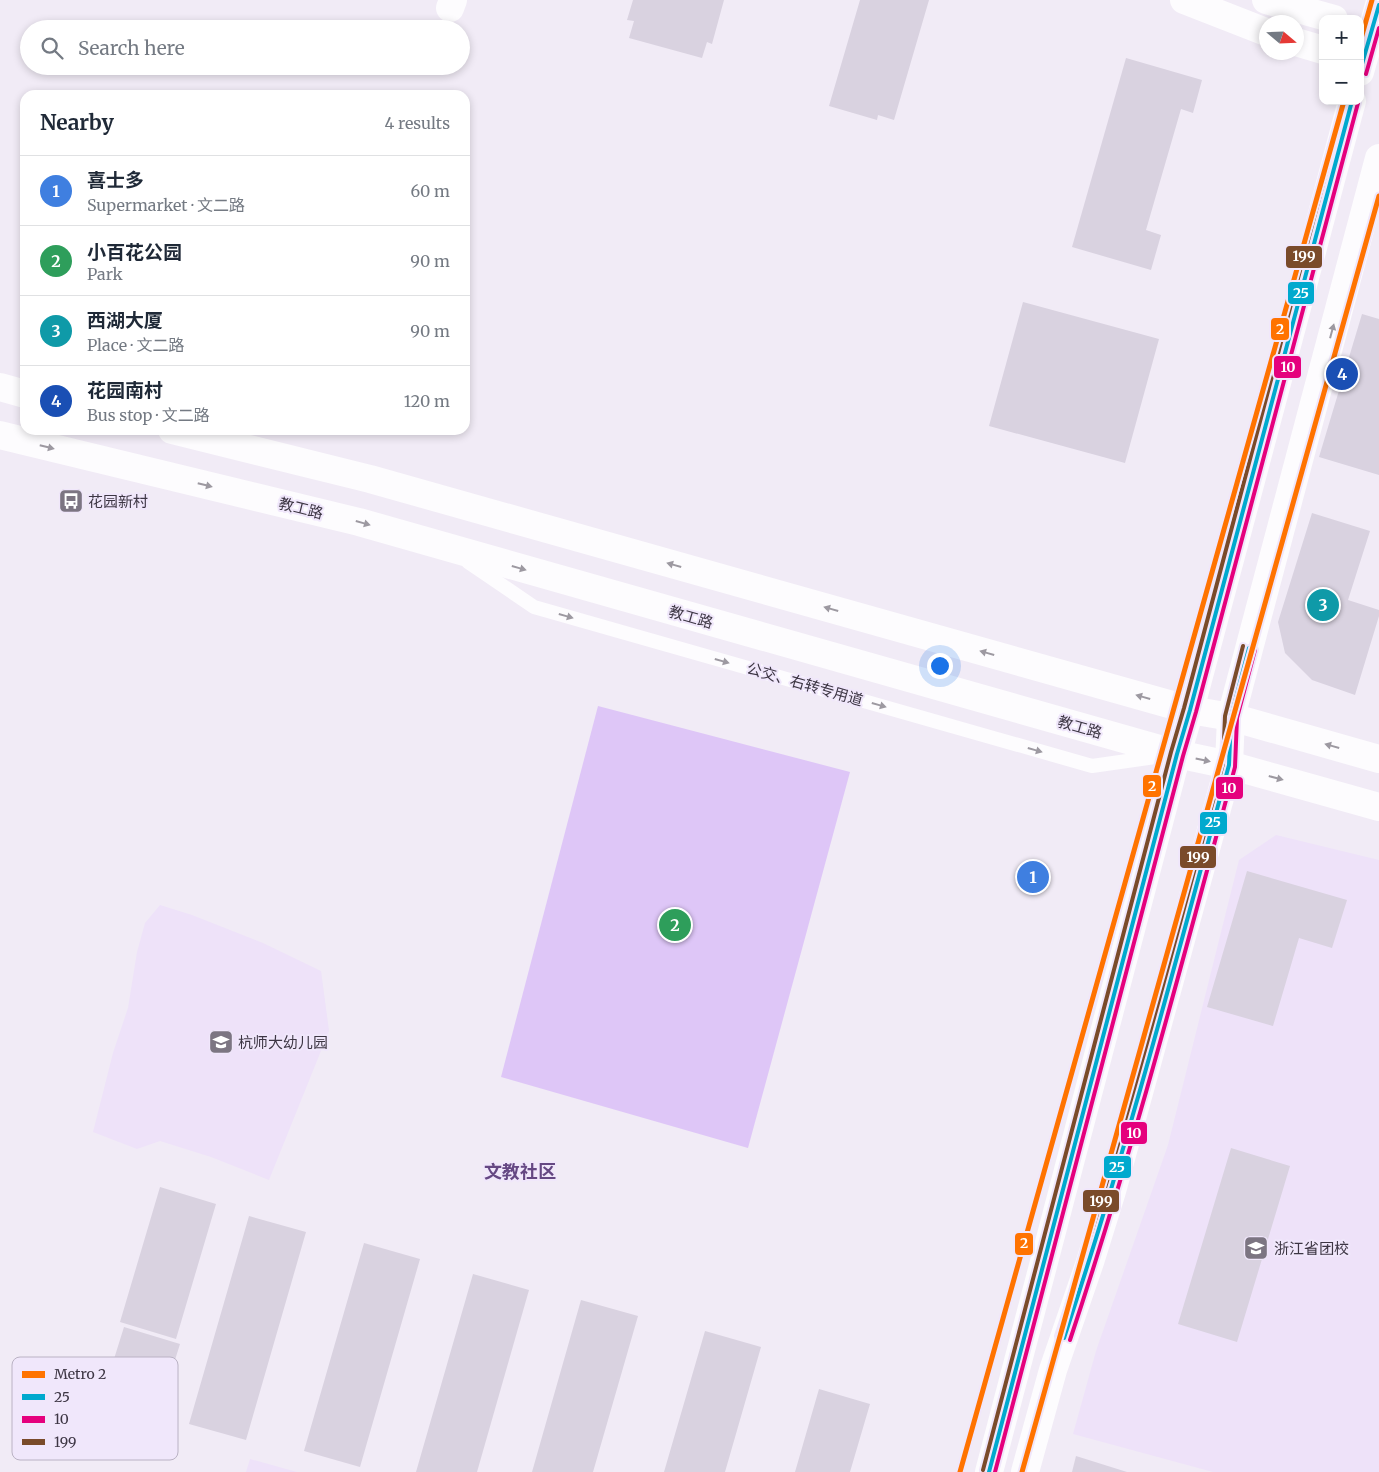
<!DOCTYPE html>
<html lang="en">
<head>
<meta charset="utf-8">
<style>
	:root { --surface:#fff; --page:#f2f2f3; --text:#1f2937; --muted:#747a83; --line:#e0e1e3; --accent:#b45309 }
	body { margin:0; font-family:Merriweather,"Noto Sans SC",serif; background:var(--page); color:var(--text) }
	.controls { position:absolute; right:15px; top:15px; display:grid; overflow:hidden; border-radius:10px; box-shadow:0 2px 8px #0003 }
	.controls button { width:45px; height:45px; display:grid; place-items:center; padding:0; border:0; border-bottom:1px solid var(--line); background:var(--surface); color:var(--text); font:25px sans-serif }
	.compass { position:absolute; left:1259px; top:15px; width:45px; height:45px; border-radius:50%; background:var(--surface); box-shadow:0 2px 8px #0003; rotate:109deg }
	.you { position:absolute; left:939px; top:665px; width:18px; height:18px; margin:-12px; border:4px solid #fff; border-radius:50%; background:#1a73e8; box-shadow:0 0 0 8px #1a73e833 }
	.badge { display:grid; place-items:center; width:32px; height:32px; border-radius:50%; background:var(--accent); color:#fff; font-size:16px; font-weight:700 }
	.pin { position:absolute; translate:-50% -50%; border:2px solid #fff; box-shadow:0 1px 5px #0006 }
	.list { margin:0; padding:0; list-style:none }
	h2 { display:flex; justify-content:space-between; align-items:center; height:65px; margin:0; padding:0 20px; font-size:21px }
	h2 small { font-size:16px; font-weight:400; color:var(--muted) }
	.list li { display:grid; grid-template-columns:32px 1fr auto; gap:15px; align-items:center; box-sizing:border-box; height:70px; padding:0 20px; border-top:1px solid var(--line) }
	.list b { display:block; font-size:19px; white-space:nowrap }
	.list p { margin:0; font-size:16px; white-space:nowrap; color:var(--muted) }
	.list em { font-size:16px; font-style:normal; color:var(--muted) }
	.icon { flex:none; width:28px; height:28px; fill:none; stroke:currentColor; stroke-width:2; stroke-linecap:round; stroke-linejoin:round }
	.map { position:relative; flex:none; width:1379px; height:1472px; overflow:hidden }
	.search { position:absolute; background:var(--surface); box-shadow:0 2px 8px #0003; left:20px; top:20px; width:450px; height:55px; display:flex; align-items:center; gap:12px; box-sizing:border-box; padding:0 18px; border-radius:28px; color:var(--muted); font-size:19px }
	.panel { position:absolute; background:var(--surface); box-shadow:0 2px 8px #0003; left:20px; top:90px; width:450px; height:345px; border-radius:15px }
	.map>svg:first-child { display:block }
</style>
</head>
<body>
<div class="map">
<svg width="1379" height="1472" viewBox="0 0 1379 1472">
	<rect width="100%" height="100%" fill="#f1ebf6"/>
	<path fill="#eee2f9" d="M1276,835L1379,860V1472H1213L1073,1434L1096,1351L1168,1145L1239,860Z
		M160,905L192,915L263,943L321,971L329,1031L269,1180L211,1157L160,1141L137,1149L93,1132L113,1053L128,1008L137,952L145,923Z
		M250,1459L297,1472H246Z"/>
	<path fill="#dec6f7" d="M598,706L850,772L748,1148L501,1077Z"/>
	<path fill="#d9d2e0" d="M633,0H724L712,44L707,42L702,58L629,38L634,21L627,20Z
		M860,0H929L894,120L878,115L877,120L829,106Z
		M1126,58L1202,80L1193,113L1181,109L1146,230L1161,235L1151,270L1072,247Z
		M1023,302L1159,339L1125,463L989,426Z
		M1362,314L1379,319V475L1319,457Z
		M1312,513L1370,531L1348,600L1379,610V616L1355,695L1312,680L1285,653L1278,622Z
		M1247,871L1347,900L1332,948L1299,938L1273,1026L1207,1007Z
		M1231,1148L1290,1166L1237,1342L1178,1324Z
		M160,1187L216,1204L176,1339L120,1322Z
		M249,1216L306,1232L246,1440L189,1424Z
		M364,1243L420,1259L360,1467L304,1451Z
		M473,1274L529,1290L477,1472H416Z
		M581,1300L638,1316L593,1472H532Z
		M124,1327L180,1344L144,1459L88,1442Z
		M705,1331L761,1347L725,1472H664Z
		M819,1389L870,1404L850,1472H795Z
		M1076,1456L1127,1472H1072Z"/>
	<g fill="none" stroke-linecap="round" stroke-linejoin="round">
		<path stroke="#fdfcfe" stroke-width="14" d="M468,562L534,607L1092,766L1162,756"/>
		<path stroke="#fdfcfe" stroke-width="28" d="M1184,0L1266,32
			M1266,0L1334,19
			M450,8L453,0
			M1296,42L1323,50"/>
		<path stroke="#fdfcfe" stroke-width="28" d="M1360,72L1379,5
			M989,1472L1177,754L1190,710L1352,101
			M1025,1472L1053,1370L1090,1262L1112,1191L1229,765L1231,717L1379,158"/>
		<path stroke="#fdfcfe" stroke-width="28" d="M0,387L25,394
			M172,430L370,479L1190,710L1231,717L1379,759
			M0,435L359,522L1177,754L1229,765L1379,807"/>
		<defs>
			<path id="bus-1" d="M1360,71L1379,5
				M1064,1338C1127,1149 1177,957 1229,765L1231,717L1249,648
				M989,1472L1177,754L1190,710L1352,101"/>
			<path id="bus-2" d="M1366,74L1379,28
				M1070,1340C1133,1151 1183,959 1235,767L1237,718L1255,650
				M995,1472L1183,756L1196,712L1358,103"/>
			<path id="bus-3" d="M1360,48L1373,3
				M1058,1336C1121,1148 1171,956 1223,764L1225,716L1243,646
				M983,1470L1171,752L1184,708L1345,101"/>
		</defs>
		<use href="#bus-1" stroke="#f0e7fb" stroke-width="8"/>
		<use href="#bus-2" stroke="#f0e7fb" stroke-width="8"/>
		<use href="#bus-3" stroke="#f0e7fb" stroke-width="8"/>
		<use href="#bus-1" stroke="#00a9ce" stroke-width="4"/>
		<use href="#bus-2" stroke="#e5007d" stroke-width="4"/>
		<use href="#bus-3" stroke="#7a4b2a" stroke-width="4"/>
		<defs>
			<path id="metro-1" d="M1360,42L1372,0
				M960,1472L1344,101
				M1022,1472L1379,196"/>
		</defs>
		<use href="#metro-1" stroke="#f0e7fb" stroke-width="9"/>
		<use href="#metro-1" stroke="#ff7300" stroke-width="5"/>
	</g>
	<defs><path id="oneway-solid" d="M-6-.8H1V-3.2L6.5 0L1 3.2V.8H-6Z" transform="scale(1.25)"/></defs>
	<g fill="#9d99a1">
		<use href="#oneway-solid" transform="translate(1332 331) rotate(-75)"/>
		<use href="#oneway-solid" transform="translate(47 447) rotate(14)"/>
		<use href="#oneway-solid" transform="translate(205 485) rotate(14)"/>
		<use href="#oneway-solid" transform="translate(363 523) rotate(16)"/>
		<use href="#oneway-solid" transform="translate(674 565) rotate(-164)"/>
		<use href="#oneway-solid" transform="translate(519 568) rotate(16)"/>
		<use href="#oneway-solid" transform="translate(831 609) rotate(-164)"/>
		<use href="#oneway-solid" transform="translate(566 616) rotate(16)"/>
		<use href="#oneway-solid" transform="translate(987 653) rotate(-164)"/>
		<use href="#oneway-solid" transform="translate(722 661) rotate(16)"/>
		<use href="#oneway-solid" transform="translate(1143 697) rotate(-164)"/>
		<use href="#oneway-solid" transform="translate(879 705) rotate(16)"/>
		<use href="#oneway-solid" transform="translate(1332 746) rotate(-164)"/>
		<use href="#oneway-solid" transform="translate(1035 750) rotate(16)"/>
		<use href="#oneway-solid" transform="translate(1203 760) rotate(12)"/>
		<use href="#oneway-solid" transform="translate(1276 778) rotate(15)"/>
	</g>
	<defs>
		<symbol id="bus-square" viewBox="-11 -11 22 22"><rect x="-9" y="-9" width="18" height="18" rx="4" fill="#7c7582" stroke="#f0e7fb"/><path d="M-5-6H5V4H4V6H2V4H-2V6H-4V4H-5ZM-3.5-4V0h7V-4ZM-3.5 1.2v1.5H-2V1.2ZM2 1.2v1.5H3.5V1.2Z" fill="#fff"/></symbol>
		<symbol id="school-square" viewBox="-11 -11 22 22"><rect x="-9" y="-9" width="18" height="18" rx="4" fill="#7c7582" stroke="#f0e7fb"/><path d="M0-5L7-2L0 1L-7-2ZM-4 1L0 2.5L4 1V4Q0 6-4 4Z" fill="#fff"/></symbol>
	</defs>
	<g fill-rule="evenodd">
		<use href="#bus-square" x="57" y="487" width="28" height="28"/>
		<use href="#school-square" x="207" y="1028" width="28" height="28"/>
		<use href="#school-square" x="1242" y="1234" width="28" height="28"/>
	</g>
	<g text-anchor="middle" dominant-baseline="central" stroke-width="4" stroke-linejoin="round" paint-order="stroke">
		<g font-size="15" fill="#3d3644" stroke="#f0e7fb" text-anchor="start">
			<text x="88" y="501">花园新村</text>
			<text x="238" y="1042">杭师大幼儿园</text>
			<text x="1274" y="1248">浙江省团校</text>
		</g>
		<g font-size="15" fill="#3d3644" stroke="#f0e7fb">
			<text transform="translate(301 508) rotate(14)">教工路</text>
			<text transform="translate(691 617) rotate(16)">教工路</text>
			<text transform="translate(805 684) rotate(16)">公交、右转专用道</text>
			<text transform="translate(1080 727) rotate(16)">教工路</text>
		</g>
		<g font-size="18" font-weight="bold" fill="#654783" stroke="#f0e7fb">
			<text x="520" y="1171">文教社区</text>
		</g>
	</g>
	<rect x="12" y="1357" width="166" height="103" rx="8" fill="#f0e7fb" stroke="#bab2c4" stroke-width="1"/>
	<rect x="22" y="1371" width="23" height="7" fill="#ff7300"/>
	<rect x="22" y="1394" width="23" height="6" fill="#00a9ce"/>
	<rect x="22" y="1416" width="23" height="7" fill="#e5007d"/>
	<rect x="22" y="1439" width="23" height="6" fill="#7a4b2a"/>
	<g font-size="14" fill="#3d3644">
		<text x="54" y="1379">Metro 2</text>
		<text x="54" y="1402">25</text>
		<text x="54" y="1424">10</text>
		<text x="54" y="1447">199</text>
	</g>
	<g stroke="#f0e7fb" stroke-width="2">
		<rect x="1285" y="245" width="38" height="24" rx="5" fill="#7a4b2a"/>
		<rect x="1287" y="281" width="28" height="24" rx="5" fill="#00a9ce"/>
		<rect x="1270" y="317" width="20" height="24" rx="5" fill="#ff7300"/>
		<rect x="1273" y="355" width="29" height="24" rx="5" fill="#e5007d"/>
		<rect x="1142" y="774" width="20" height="24" rx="5" fill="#ff7300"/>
		<rect x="1215" y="776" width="29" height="24" rx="5" fill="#e5007d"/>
		<rect x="1199" y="811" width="29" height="24" rx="5" fill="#00a9ce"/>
		<rect x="1179" y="845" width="38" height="24" rx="5" fill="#7a4b2a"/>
		<rect x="1120" y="1121" width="28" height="24" rx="5" fill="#e5007d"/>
		<rect x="1103" y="1155" width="29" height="24" rx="5" fill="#00a9ce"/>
		<rect x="1082" y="1189" width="38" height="24" rx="5" fill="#7a4b2a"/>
		<rect x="1014" y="1232" width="20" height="24" rx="5" fill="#ff7300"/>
	</g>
	<g font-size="14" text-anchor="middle" font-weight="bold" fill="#fff">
		<text x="1304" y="261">199</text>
		<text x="1301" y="298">25</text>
		<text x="1280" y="334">2</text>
		<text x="1288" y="372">10</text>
		<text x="1152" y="791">2</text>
		<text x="1229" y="793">10</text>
		<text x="1213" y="827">25</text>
		<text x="1198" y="862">199</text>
		<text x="1134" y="1138">10</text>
		<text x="1117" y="1172">25</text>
		<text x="1101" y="1206">199</text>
		<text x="1024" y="1248">2</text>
	</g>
</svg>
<div class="controls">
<button>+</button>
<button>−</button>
</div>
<svg class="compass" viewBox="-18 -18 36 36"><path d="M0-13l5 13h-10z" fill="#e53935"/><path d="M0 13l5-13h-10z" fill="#747a83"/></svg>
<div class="you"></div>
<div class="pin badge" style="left:1033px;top:877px;background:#3f7fe0">1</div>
<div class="pin badge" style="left:675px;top:925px;background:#2e9e5b">2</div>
<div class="pin badge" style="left:1323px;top:605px;background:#0f9aa8">3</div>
<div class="pin badge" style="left:1342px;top:374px;background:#1a4fb4">4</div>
<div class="search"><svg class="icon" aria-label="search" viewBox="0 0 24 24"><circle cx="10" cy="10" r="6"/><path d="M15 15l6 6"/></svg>Search here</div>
<section class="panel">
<h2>Nearby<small>4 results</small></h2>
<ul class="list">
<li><span class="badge" style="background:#3f7fe0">1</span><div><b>喜士多</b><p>Supermarket · 文二路</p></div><em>60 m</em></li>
<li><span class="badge" style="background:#2e9e5b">2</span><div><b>小百花公园</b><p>Park</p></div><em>90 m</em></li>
<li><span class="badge" style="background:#0f9aa8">3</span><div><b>西湖大厦</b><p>Place · 文二路</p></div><em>90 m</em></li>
<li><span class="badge" style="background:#1a4fb4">4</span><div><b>花园南村</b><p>Bus stop · 文二路</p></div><em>120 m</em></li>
</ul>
</section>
</div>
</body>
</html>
